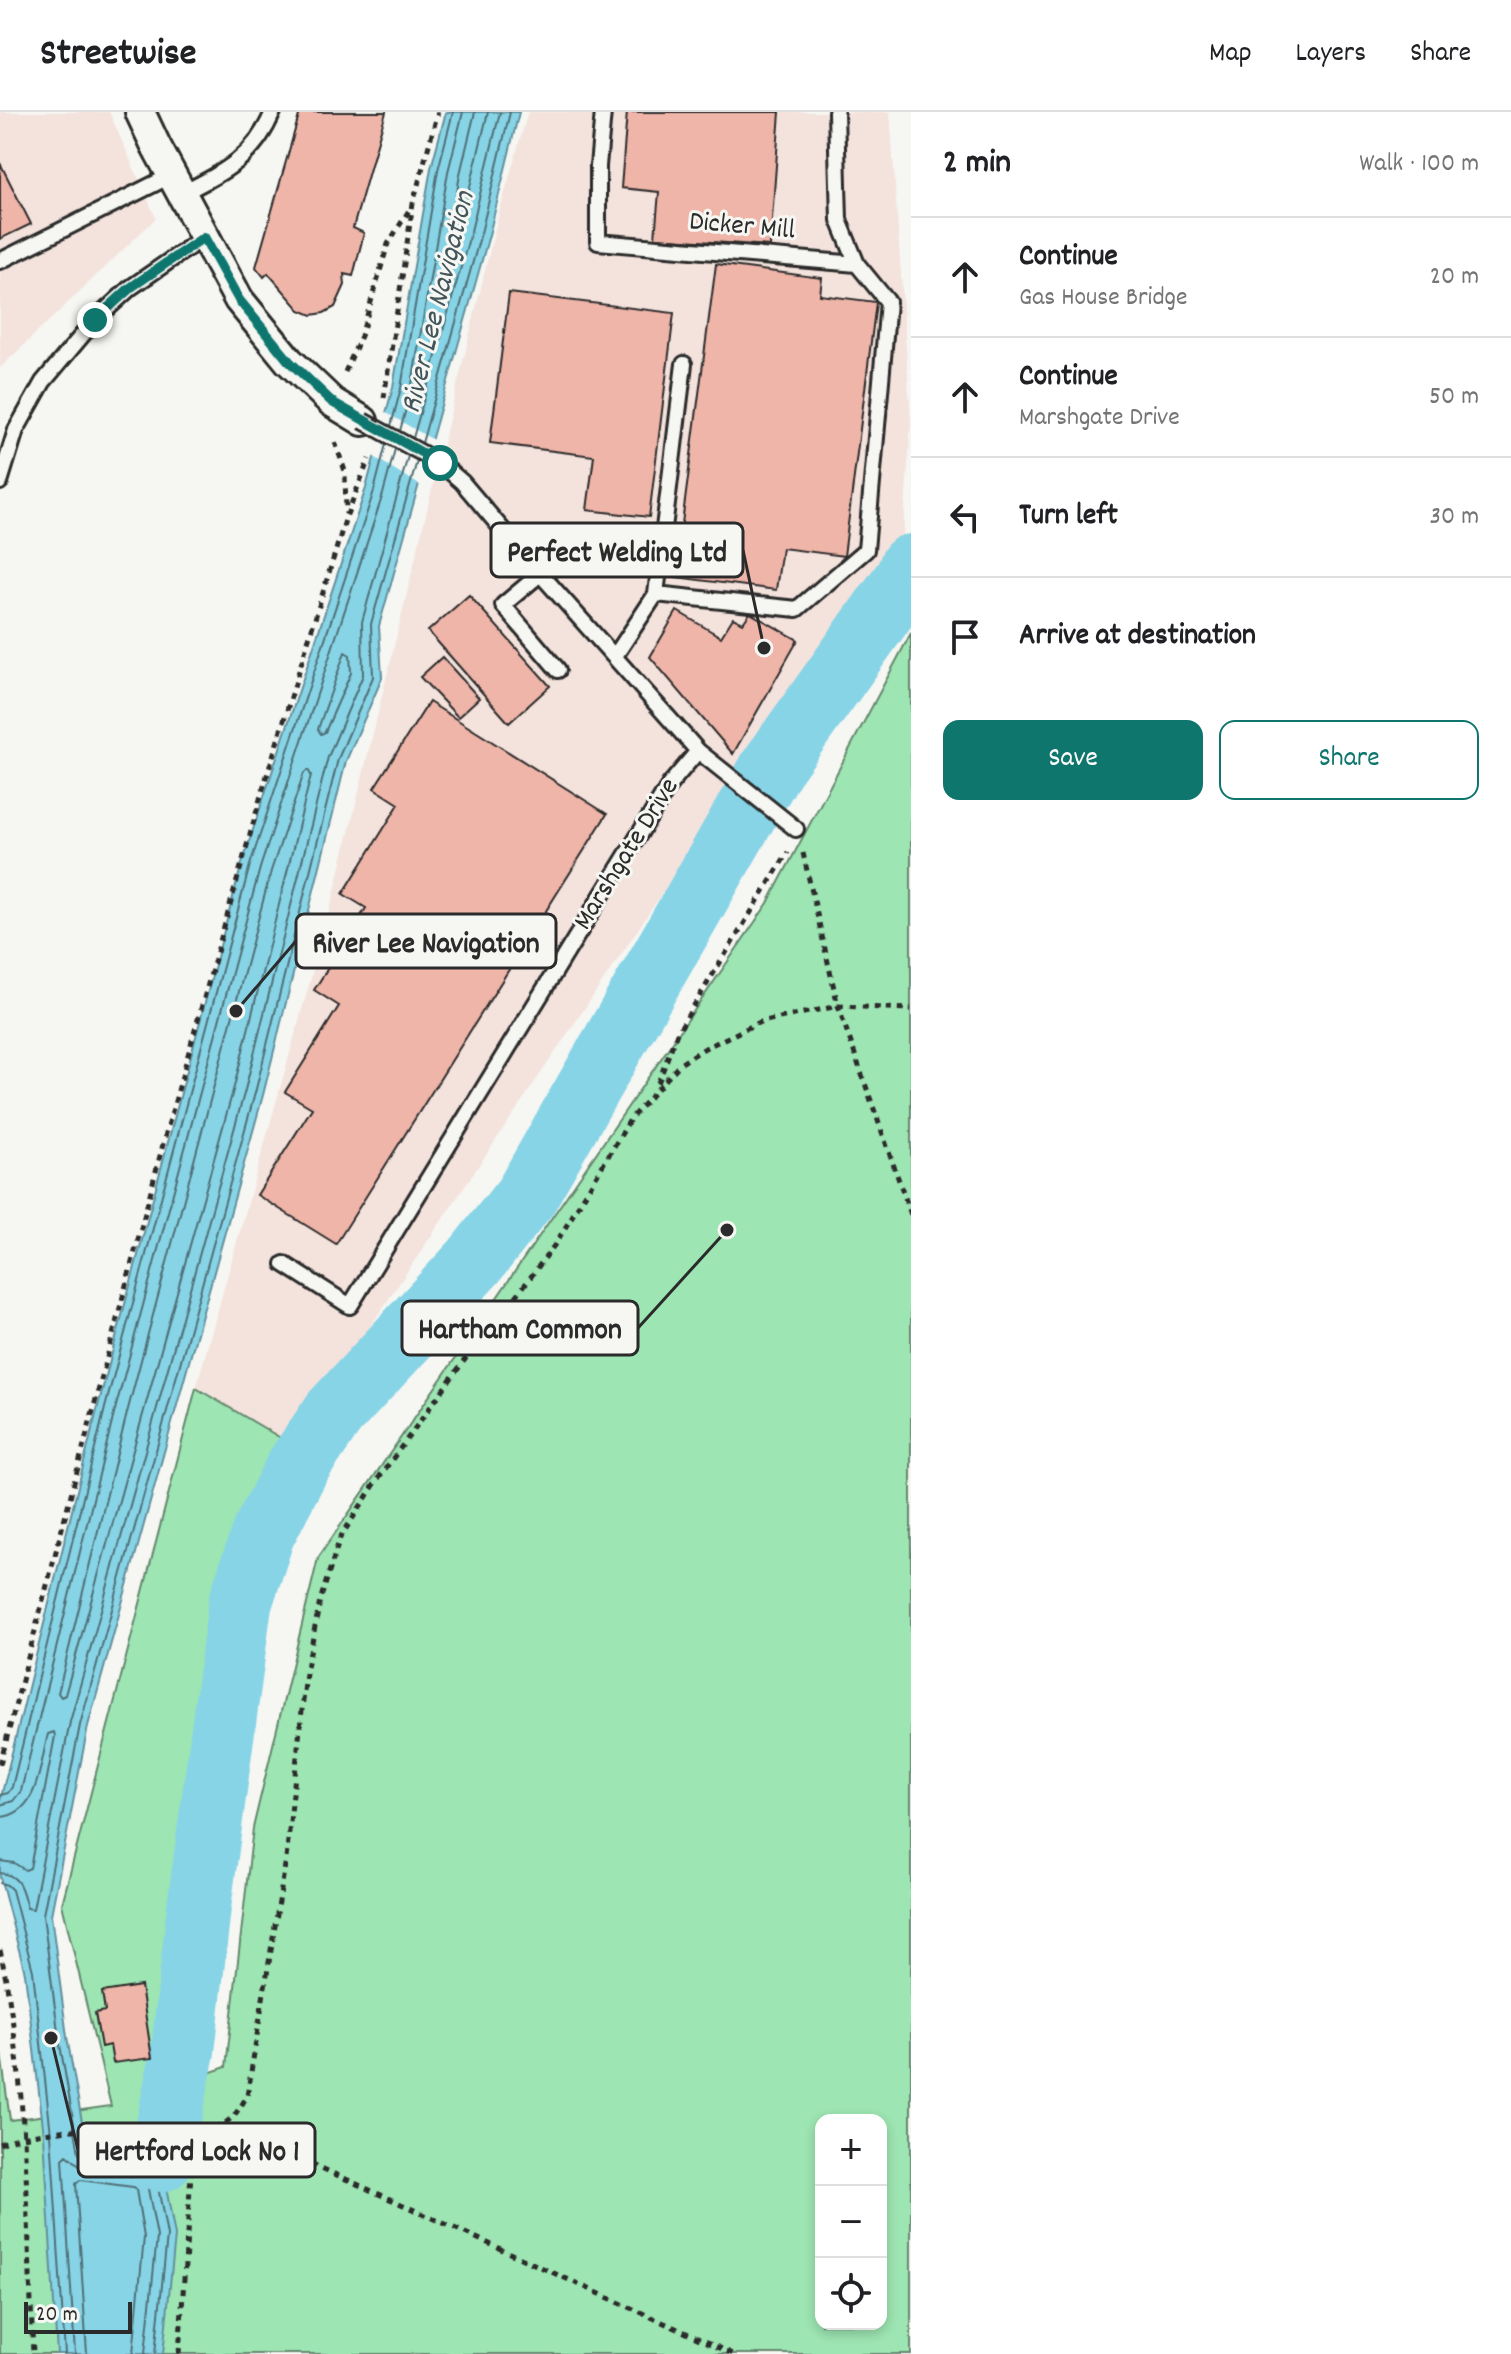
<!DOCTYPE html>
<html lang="en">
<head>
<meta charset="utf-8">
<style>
	:root { --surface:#fff; --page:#f2f2f2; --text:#202124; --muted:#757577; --line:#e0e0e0; --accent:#0f766e }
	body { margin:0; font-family:Dekko,sans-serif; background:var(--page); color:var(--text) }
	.controls { position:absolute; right:24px; bottom:24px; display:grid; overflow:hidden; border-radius:16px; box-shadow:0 4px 12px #0003 }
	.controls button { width:72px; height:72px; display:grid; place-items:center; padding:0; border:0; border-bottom:2px solid var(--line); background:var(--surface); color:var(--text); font:40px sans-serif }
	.scale { position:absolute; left:24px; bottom:20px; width:108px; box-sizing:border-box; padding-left:8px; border:4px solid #2b2b2b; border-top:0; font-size:22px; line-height:28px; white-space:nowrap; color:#2b2b2b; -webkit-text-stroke:6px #f6f6f2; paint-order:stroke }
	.stop { position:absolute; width:24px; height:24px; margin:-18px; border:6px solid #0f766e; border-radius:50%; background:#fff }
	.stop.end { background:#0f766e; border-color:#fff; box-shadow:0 2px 8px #0008 }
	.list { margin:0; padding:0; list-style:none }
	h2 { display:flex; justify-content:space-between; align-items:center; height:104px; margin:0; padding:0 32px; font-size:34px }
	h2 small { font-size:26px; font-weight:400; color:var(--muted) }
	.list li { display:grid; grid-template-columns:52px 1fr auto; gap:24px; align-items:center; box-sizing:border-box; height:120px; padding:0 32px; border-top:2px solid var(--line) }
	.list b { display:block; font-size:30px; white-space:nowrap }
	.list p { margin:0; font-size:26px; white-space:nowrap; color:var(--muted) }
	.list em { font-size:26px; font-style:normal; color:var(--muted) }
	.actions { display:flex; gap:16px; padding:24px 32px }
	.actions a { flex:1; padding:18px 0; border:2px solid var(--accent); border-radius:16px; text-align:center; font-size:28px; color:var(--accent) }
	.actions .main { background:var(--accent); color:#fff }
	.icon { flex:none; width:44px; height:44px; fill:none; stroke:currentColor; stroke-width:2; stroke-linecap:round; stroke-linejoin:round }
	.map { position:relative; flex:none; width:911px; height:2242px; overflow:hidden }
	header { display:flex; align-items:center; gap:48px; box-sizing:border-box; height:112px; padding:0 40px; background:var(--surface); border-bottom:2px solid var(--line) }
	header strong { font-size:38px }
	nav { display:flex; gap:44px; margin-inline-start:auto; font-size:28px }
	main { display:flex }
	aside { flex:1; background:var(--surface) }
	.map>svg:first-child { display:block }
</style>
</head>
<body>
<header>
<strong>Streetwise</strong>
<nav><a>Map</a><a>Layers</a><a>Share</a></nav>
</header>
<main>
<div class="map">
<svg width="911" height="2242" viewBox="0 0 911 2242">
	<rect width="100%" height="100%" fill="#f6f6f2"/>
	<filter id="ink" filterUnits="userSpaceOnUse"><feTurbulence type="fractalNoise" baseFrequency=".0125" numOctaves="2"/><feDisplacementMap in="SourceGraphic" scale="16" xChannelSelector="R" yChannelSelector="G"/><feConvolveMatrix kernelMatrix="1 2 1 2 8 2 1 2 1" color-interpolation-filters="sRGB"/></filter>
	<g filter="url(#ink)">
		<path fill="#f4e2dc" d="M0,0H109L156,106L0,256Z
			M528,0H890L911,312L903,424L291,1332L196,1276L332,791L499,101Z"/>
		<path fill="#9de5b2" stroke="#64886e" stroke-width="2" fill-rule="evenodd" d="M911,521V2242H0V1934L10,2008L111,1994L62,1792L196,1276L291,1332L252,1394L219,1499L195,1654L169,1916L159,1978L226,1955L253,1716L318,1446L768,791ZM821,2008H881V2212H821Z"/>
		<path fill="#87d4e7" stroke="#62909c" stroke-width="2" d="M446,0H519L489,123L379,514L382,566L346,649L263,983L88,1614L51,1803L67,1925L87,2038L161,2048L175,2124L163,2242H57L44,2023L25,1861L0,1765V1689L98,1294L242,751L366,376L393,275L431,56Z"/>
		<path fill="#f6f6f2" d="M383,299L435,329L421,374L371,343Z"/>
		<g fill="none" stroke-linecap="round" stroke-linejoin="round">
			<path stroke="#506f76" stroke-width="2" d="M475,0L460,62L450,123L453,127L457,126L460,116L488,0
				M391,314L401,276L438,58L453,0
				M400,319L411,278L448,60L463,0
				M413,326L471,119L500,0
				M422,331L481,121L510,0
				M345,540L350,543L351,561L325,620L321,622L318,617Z
				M308,658L311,663L234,975L65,1583L61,1585L58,1581L127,1301L271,759L304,661Z
				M0,1683L8,1681L12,1675L105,1296L250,753L374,379L386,332
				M0,1693L13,1689L21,1679L115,1298L260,756L383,382L395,337
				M0,1705C39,1703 40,1651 48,1622L54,1620L55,1624L30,1756L25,1758L14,1751L0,1749
				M0,1761C21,1763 22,1779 27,1796L33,1797L70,1610L245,978L328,645L363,563L362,510L408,344
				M0,1771L7,1773L12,1778L33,1859L51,2022L65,2242
				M75,2242L63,2047L67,2043L83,2056L146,2066L157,2125L145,2242
				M87,2242L76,2072L80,2068L133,2075L136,2078L144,2125L133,2242
				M155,2242L167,2124L155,2058L151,2055L87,2046L79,2041L59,1927L43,1803L80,1613L255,981L338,647L373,565L371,512L417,349"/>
			<path stroke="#87d4e7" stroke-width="64" d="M161,2048L183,1939L199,1795L240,1492L263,1422L298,1354L334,1301L474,1150L526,1084L772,655L907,465L911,454"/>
		</g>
		<path fill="#efb5a9" stroke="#2b2b2b" stroke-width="2" d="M300,0H386L353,116L364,121L353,164L344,162L345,173L335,195L324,201L312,203L300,198L268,161L264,165L256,155Z
			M627,0H780L770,134L655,126L659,80L621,76Z
			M0,51L31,112L0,127Z
			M716,152L822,166L820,183L876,190L844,444L782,436L776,478L675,465Z
			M509,181L674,201L649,405L587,398L594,344L490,331Z
			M469,483L550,574L509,611L428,519Z
			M677,499L721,525L733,506L743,511L750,501L798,528L733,642L650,545Z
			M442,545L479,586L458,605L420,565Z
			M429,590L607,702L336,1132L257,1083L312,996L285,980L339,894L314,878L366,796L343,782L399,692L374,676Z
			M141,1874L152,1946L113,1951L110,1933L101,1935L95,1901L105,1899L102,1880Z"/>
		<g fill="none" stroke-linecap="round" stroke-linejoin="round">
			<defs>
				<path id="service" d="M603,0L598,54V130L857,152L839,108L836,0
					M181,82C224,60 254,46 273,0
					M0,149L172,63
					M440,351L462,370L529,449L698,639L796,717
					M0,370L16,318L43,270L95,208L130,176L204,125
					M540,462L503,493L558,558
					M656,482L797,497L866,438L888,190L857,152
					M615,544L656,482L684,252
					M284,1152L350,1194L670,672L698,639"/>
				<path id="minor" d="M140,0L156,34L239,188L289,249L332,290L363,309"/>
			</defs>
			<use href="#service" stroke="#2b2b2b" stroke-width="20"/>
			<use href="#minor" stroke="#2b2b2b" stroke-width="34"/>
			<path stroke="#2b2b2b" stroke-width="5" stroke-dasharray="6 6" stroke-linecap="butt" d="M345,260L361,224L388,132L411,95
				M384,286L413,91L438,0
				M335,330L345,359L346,402
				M803,741L838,894L911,1103
				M658,971L677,921L788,740
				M0,1652L166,1021L262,680L346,405L369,347
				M0,1838C28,1968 27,2109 33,2242
				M224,2012L733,2242
				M0,2032C48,2014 104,2017 155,2017C175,2017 204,2021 223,2012C234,2007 241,1994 247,1984L286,1747L306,1561L320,1489L340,1426L380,1364L469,1242L518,1182L556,1131L631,1006L680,952L705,936L760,910L838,894L911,897
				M179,2242L194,2017"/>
			<use href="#service" stroke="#f6f6f2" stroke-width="14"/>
			<use href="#minor" stroke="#f6f6f2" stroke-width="28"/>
			<defs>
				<path id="service-bridge" d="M363,309L440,351"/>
			</defs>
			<use href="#service-bridge" stroke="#2b2b2b" stroke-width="20" stroke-linecap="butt"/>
			<use href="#service-bridge" stroke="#f6f6f2" stroke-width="14"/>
		</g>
	</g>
	<g fill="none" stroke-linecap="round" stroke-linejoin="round" filter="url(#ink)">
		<path stroke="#0f766e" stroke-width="10" d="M95,208L130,176L204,125L239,188L289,249L332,290L440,351"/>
	</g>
	<g text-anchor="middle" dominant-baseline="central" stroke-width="6" stroke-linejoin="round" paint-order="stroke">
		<g font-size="28" fill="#2b2b2b" stroke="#f6f6f2">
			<text transform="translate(742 116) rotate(5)">Dicker Mill</text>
			<text transform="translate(628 743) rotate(-58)">Marshgate Drive</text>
		</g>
		<g font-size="30" font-style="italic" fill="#42555a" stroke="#f6f6f2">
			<text transform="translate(440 191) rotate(-76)">River Lee Navigation</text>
		</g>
	</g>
	<path fill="none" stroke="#2b2b2b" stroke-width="3" d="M764 536L743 438M236 899L296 829M727 1118L638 1216M51 1926L78 2038"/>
	<g fill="#2b2b2b" stroke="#f6f6f2" stroke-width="3">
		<circle cx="764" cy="536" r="8"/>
		<circle cx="236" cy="899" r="8"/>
		<circle cx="727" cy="1118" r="8"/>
		<circle cx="51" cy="1926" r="8"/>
	</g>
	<g fill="#f6f6f2" stroke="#2b2b2b" stroke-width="3">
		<rect x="491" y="411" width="252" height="54" rx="8"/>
		<rect x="296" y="802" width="260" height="54" rx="8"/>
		<rect x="402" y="1189" width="236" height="54" rx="8"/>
		<rect x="78" y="2011" width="237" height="54" rx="8"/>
	</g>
	<g font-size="30" text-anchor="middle" font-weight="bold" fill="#2b2b2b">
		<text x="617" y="449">Perfect Welding Ltd</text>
		<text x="426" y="840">River Lee Navigation</text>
		<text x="520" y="1226">Hartham Common</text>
		<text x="197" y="2048">Hertford Lock No 1</text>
	</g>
</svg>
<div class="controls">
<button>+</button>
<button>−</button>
<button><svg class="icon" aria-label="locate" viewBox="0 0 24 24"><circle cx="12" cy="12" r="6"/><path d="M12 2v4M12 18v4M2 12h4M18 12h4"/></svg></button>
</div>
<div class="scale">20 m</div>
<div class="stop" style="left:440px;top:351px"></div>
<div class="stop end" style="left:95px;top:208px"></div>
</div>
<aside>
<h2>2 min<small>Walk · 100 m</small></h2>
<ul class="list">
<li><svg class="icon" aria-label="ahead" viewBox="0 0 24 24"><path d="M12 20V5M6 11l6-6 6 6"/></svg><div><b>Continue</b><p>Gas House Bridge</p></div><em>20 m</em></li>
<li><svg class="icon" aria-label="ahead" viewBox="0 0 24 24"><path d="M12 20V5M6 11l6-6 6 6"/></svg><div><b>Continue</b><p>Marshgate Drive</p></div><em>50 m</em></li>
<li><svg class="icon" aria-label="left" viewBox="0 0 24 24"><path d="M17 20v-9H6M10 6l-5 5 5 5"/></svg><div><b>Turn left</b></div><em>30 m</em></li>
<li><svg class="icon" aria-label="arrive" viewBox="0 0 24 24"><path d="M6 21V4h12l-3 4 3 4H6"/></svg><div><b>Arrive at destination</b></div></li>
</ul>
<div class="actions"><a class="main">Save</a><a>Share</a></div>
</aside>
</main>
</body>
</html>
